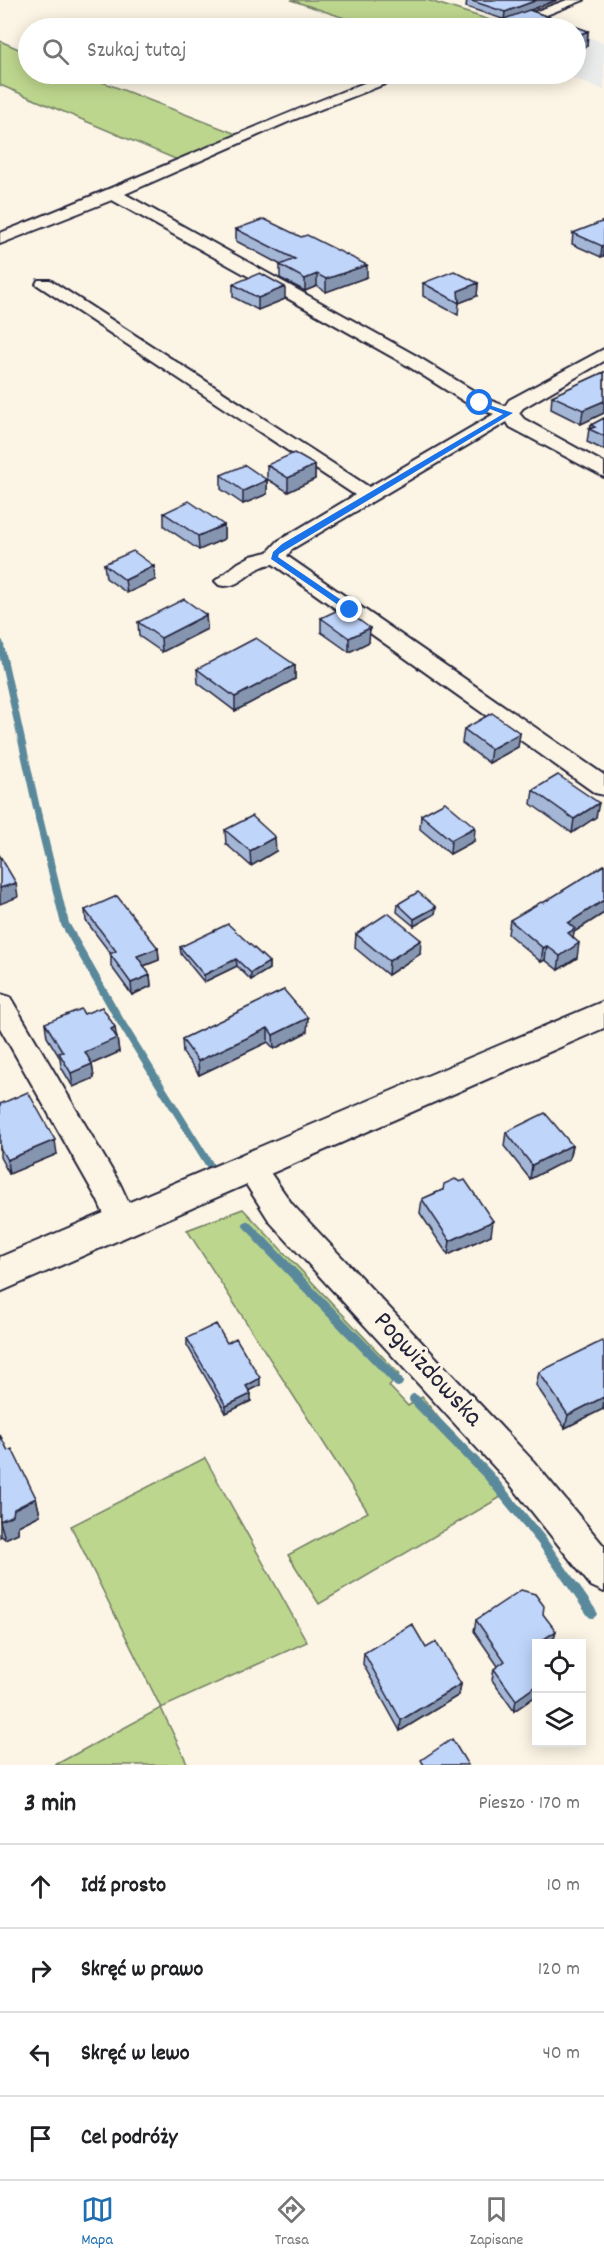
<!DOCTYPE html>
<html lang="pl">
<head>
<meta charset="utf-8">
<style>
	:root { --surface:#fff; --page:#f2f2f2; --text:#202124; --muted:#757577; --line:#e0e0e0; --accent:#1f6fb2 }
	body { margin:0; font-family:Dekko,sans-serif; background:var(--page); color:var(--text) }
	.controls { position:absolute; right:18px; bottom:18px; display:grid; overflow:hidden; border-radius:0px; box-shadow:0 3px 15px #0003 }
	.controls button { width:54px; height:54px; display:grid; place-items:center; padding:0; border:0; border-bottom:2px solid var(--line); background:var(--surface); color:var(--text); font:30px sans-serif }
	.stop { position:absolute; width:18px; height:18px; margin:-14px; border:4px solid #1a73e8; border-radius:50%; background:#fff }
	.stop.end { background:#1a73e8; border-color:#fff; box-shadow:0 2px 6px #0008 }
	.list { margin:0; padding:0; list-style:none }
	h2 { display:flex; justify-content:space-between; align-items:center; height:78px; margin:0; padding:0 24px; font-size:26px }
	h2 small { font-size:20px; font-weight:400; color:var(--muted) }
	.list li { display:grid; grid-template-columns:39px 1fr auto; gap:18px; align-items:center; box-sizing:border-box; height:84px; padding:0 24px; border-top:2px solid var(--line) }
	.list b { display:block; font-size:22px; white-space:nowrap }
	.list em { font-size:20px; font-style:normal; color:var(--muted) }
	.icon { flex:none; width:33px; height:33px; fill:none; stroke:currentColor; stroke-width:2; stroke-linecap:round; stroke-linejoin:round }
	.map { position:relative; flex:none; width:604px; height:1765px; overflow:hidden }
	.search { position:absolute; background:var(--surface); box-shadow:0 3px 15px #0003; left:18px; right:18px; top:18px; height:66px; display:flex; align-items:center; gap:15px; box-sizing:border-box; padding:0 21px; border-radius:33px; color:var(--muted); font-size:22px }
	.sheet { height:414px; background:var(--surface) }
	nav { display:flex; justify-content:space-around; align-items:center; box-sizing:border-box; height:84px; border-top:2px solid var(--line); background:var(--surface); font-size:16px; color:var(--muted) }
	nav a { display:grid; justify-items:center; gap:3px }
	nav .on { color:var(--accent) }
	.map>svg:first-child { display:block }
</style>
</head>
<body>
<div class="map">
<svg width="604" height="1765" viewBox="0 0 604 1765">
	<rect width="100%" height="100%" fill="#fcf5e5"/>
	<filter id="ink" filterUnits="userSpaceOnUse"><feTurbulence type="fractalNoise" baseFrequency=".0167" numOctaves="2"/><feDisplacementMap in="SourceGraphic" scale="12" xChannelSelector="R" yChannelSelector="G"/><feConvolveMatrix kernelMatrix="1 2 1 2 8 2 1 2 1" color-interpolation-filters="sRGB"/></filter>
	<g filter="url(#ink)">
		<path fill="#eaebeb" d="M576,32L604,43V90L564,74H576Z"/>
		<path fill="#bdd68d" stroke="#707c64" stroke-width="1.5" d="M291,0H427L506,25L498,28H374Z
			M0,41L28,53V74H82L239,135L180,161L0,85Z
			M243,1209L399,1374L389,1386L408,1406L422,1397L501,1497L319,1604L288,1555L368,1512L187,1230Z
			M205,1458L307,1642L161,1708L188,1765H55L161,1708L71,1526Z"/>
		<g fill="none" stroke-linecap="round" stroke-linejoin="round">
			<path stroke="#5a899c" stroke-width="7" d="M0,643L39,819"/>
			<path stroke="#5a899c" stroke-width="8" d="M39,818L65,924L119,1019L209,1164
				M247,1225L261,1239"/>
			<path stroke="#5a899c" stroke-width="10" d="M259,1238L398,1382
				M414,1399L488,1475L541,1540L592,1613"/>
			<defs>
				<path id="minor" d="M567,0H584L514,28H498L499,25Z
					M387,74H405L403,77L288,122L125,194L415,355L487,399L505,406L509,400L604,349V361L523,408L519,413L524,419L604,463V477L510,427L507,422L292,549L287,556L604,775V795L595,793L273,564C252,565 240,591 219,585L215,581L238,563L251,556L268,552L278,541L355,495L36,284L38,280H50L369,487L494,414L473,407L403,363L112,200L0,244V233C130,182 257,124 387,74Z
					M0,994L10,997L120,1184L138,1223L134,1232L123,1236L112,1232L97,1199L0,1028Z
					M250,1155L260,1158L292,1204L534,1462L604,1546V1592L591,1586L510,1484L270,1222L235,1167L240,1158Z"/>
				<path id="tertiary" d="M604,1001V1028L0,1292V1257Z"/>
			</defs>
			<use href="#minor" stroke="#22223b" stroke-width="4"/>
			<use href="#tertiary" stroke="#22223b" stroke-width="4"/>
			<use href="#minor" fill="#fcf5e5" fill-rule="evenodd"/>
			<use href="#tertiary" fill="#fcf5e5" fill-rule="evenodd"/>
		</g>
		<path fill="#a5b7d7" stroke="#22223b" stroke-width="1.5" d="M467,0H557L529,10L588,31L587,46L576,51V28H495L496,22L503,19L466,7Z
			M604,221V256L601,257L572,244L573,233Z
			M236,229L367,277L326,292L317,286L305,291L280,278V265H281L236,241Z
			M423,283H478L477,296L459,303L458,315L423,296Z
			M233,284L285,299L258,310L233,297Z
			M604,372V413L581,424L551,409L552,396Z
			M604,418V450L587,442L589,429H590L591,425Z
			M267,465H315V479L288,492L267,479Z
			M221,475L267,480V494L243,504L221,489Z
			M164,513L224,525V539L199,550L164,526Z
			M104,564L155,580L127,593L106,578Z
			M206,615L207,629L162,652L139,636L138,622Z
			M321,618L369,642L349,652L321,632Z
			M295,665V679L235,711L198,683L197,669Z
			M464,729L520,733L518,747L489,763L462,743Z
			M533,790L596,817L572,833L531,804Z
			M421,815L474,841L450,854L420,829Z
			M225,830L276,851L251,866L226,844Z
			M604,865V913L574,932L573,938L577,958L558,970L545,960L541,962L508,934L510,920L543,903Z
			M398,904L436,907L435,914L414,926L397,912Z
			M85,910L158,948L159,960L144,966L150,975L151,986L132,995L111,966V954L86,921Z
			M356,934L420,954L388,975L355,948Z
			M180,947L269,962V969L251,980L237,966L204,982L181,954Z
			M284,990L307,1032L274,1049L268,1042L199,1075L183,1053L182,1039Z
			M84,1014L116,1036L117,1038L119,1052L92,1064L94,1078L73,1087L61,1067L60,1058L47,1037L45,1023Z
			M0,1104L57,1154L9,1174L0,1157Z
			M506,1132L572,1145L569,1159L530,1179L504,1146Z
			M460,1182L491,1235L448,1255L420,1213L422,1199Z
			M187,1338L227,1343L260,1385L249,1391L251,1401L226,1413L187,1345Z
			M604,1343V1410L603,1409L565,1428L536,1385L539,1372Z
			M0,1435L8,1451L36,1498L40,1515L18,1526V1533L5,1539L1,1536L0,1537Z
			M543,1614L553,1642L551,1644H537V1695L514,1711L492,1680L494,1669L498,1666L474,1631L476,1620Z
			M426,1648L461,1684L459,1695L400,1731L363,1664L364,1653Z"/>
		<path fill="#8695af" stroke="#22223b" stroke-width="1.5" d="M537,0H557L504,20L505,12Z
			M588,31L587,46L576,51V36Z
			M604,245V256L601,257L602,246Z
			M367,265V277L326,292V279Z
			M317,274V286L305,291V279Z
			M478,283L477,296L459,303L458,291Z
			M285,287V299L258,310V298Z
			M604,401V413L581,424L583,410Z
			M315,465V479L288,492V478Z
			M267,480V494L243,504V491Z
			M224,525V539L199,550L198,536Z
			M154,566L155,580L127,593L125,580Z
			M206,615L207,629L162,652L161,638Z
			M370,628L369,642L349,652V638Z
			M295,665V679L235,711V697Z
			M520,733L518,747L489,763L491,749Z
			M599,803L596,817L572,833L574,819Z
			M475,827L474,841L450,854L451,840Z
			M275,837L276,851L251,866L250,851Z
			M16,883L18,897L0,904V888Z
			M604,900V913L574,932L572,943L567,937L568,923Z
			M436,907L435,914L414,926V919Z
			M421,940L420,954L388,975L389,961Z
			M579,943L577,958L558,970L560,956Z
			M547,946L545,960L541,962L543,948Z
			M158,948L159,960L138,968L137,956Z
			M236,959L237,966L204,982V975Z
			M269,962V969L251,980V973Z
			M150,975L151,986L132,995L131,983Z
			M308,1018L307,1032L274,1049L273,1035Z
			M115,1027L119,1052L87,1066L85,1052L111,1029Z
			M268,1028V1042L199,1075L198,1061Z
			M92,1064L94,1078L73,1087L71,1073Z
			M55,1140L57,1154L9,1174L7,1160Z
			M572,1145L569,1159L530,1179L532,1165Z
			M493,1221L491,1235L448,1255L450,1241Z
			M260,1378V1385L246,1392V1386Z
			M251,1394V1401L226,1413V1406Z
			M604,1397L603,1409L565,1428L568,1415Z
			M36,1498L40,1515L18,1526V1533L5,1539L0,1521L14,1509Z
			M556,1631L553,1642L551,1644H543L544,1639Z
			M461,1684L459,1695L400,1731L401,1720Z
			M537,1685V1695L514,1711L516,1700Z"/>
		<path fill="#c0d5fa" stroke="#22223b" stroke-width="1.5" d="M469,0H537L505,12Z
			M529,10L588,31L576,36V28H514L496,22Z
			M264,219L301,237L307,235L367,265L326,279L317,274L305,279L280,265L295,259L236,229Z
			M604,221V245L602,246L573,233Z
			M454,271L478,283L458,291L459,303L423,283Z
			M260,273L285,287L258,298L233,284Z
			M604,372V401L583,410L552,396Z
			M604,418V436L589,429L595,427L591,425Z
			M294,453L315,465L288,478L267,465Z
			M245,465L267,480L243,491L221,475Z
			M189,501L224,525L198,536L164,513Z
			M133,551L154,566L125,580L104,564Z
			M184,599L206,615L161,638L138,622Z
			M342,608L370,628L349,638L321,618Z
			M256,638L295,665L235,697L197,669Z
			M492,713L520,733L491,749L464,729Z
			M558,775L599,803L574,819L533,790Z
			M445,802L475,827L451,840L421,815Z
			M252,816L275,837L250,851L225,830Z
			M0,856L16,883L0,888Z
			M604,865V900L568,923L575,929L568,933L579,943L560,956L547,946L543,948L510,920L541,902L543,903Z
			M418,892L436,907L414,919L398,904Z
			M117,896L158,948L137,956L150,975L131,983L110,954L116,951L85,910Z
			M388,913L421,940L389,961L356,934Z
			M228,924L269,962L251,973L236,959L204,975L180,947Z
			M284,990L308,1018L273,1035L268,1028L198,1061L182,1039Z
			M102,1007L115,1027L111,1029L117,1038L85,1052L92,1064L71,1073L59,1053L63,1052L45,1023L81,1009L84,1014Z
			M28,1092L55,1140L7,1160L0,1148V1104Z
			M545,1113L572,1145L532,1165L506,1132Z
			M455,1179L460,1182L465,1180L493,1221L450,1241L422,1199L443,1190L444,1184Z
			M216,1324L227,1343L236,1338L260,1378L246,1386L251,1394L226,1406L187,1338Z
			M602,1341L604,1343V1397L568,1415L539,1372Z
			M0,1435L8,1451L12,1449L36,1498L14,1509L13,1515L0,1521Z
			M521,1590L535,1594L544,1606L543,1614L556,1631L544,1639L548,1644H537V1685L516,1700L494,1669L505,1661L476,1620Z
			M412,1624L426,1648L436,1642L461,1684L401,1720L364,1653Z
			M452,1739L468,1765H424L421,1760Z"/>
	</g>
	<path fill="#1a73e8" d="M477,401L513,413L279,554L278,557L353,608V611H347L271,559L273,552L282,544L503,414L477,404Z"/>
	<g text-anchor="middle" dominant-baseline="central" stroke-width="6" stroke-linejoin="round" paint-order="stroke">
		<g font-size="27" fill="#22223b" stroke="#fcf5e5">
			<text transform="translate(427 1370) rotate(47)">Pogwizdowska</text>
		</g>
	</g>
</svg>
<div class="controls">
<button><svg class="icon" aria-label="locate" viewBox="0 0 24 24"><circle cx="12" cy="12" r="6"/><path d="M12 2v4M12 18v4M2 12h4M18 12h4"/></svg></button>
<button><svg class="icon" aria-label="layers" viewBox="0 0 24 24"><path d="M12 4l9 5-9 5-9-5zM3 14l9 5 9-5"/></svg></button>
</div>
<div class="stop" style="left:480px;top:403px"></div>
<div class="stop end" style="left:350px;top:610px"></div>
<div class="search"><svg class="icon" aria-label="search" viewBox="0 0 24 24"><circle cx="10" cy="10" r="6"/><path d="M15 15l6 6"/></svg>Szukaj tutaj</div>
</div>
<section class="sheet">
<h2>3 min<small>Pieszo · 170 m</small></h2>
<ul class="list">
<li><svg class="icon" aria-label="ahead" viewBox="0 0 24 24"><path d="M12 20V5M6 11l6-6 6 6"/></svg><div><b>Idź prosto</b></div><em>10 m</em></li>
<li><svg class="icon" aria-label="right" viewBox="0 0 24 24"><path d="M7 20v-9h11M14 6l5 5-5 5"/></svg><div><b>Skręć w prawo</b></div><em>120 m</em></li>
<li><svg class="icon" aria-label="left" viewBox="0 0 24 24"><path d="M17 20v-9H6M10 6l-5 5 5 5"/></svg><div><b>Skręć w lewo</b></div><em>40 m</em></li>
<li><svg class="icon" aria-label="arrive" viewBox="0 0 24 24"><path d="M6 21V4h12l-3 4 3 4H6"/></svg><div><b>Cel podróży</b></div></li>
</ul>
</section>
<nav>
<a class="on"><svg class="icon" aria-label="map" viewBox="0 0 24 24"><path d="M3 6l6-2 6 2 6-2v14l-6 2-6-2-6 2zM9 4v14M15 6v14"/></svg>Mapa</a>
<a><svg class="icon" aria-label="directions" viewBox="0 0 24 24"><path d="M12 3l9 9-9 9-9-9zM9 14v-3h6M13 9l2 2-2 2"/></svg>Trasa</a>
<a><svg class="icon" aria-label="saved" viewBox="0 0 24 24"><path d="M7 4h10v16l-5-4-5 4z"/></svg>Zapisane</a>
</nav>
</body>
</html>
